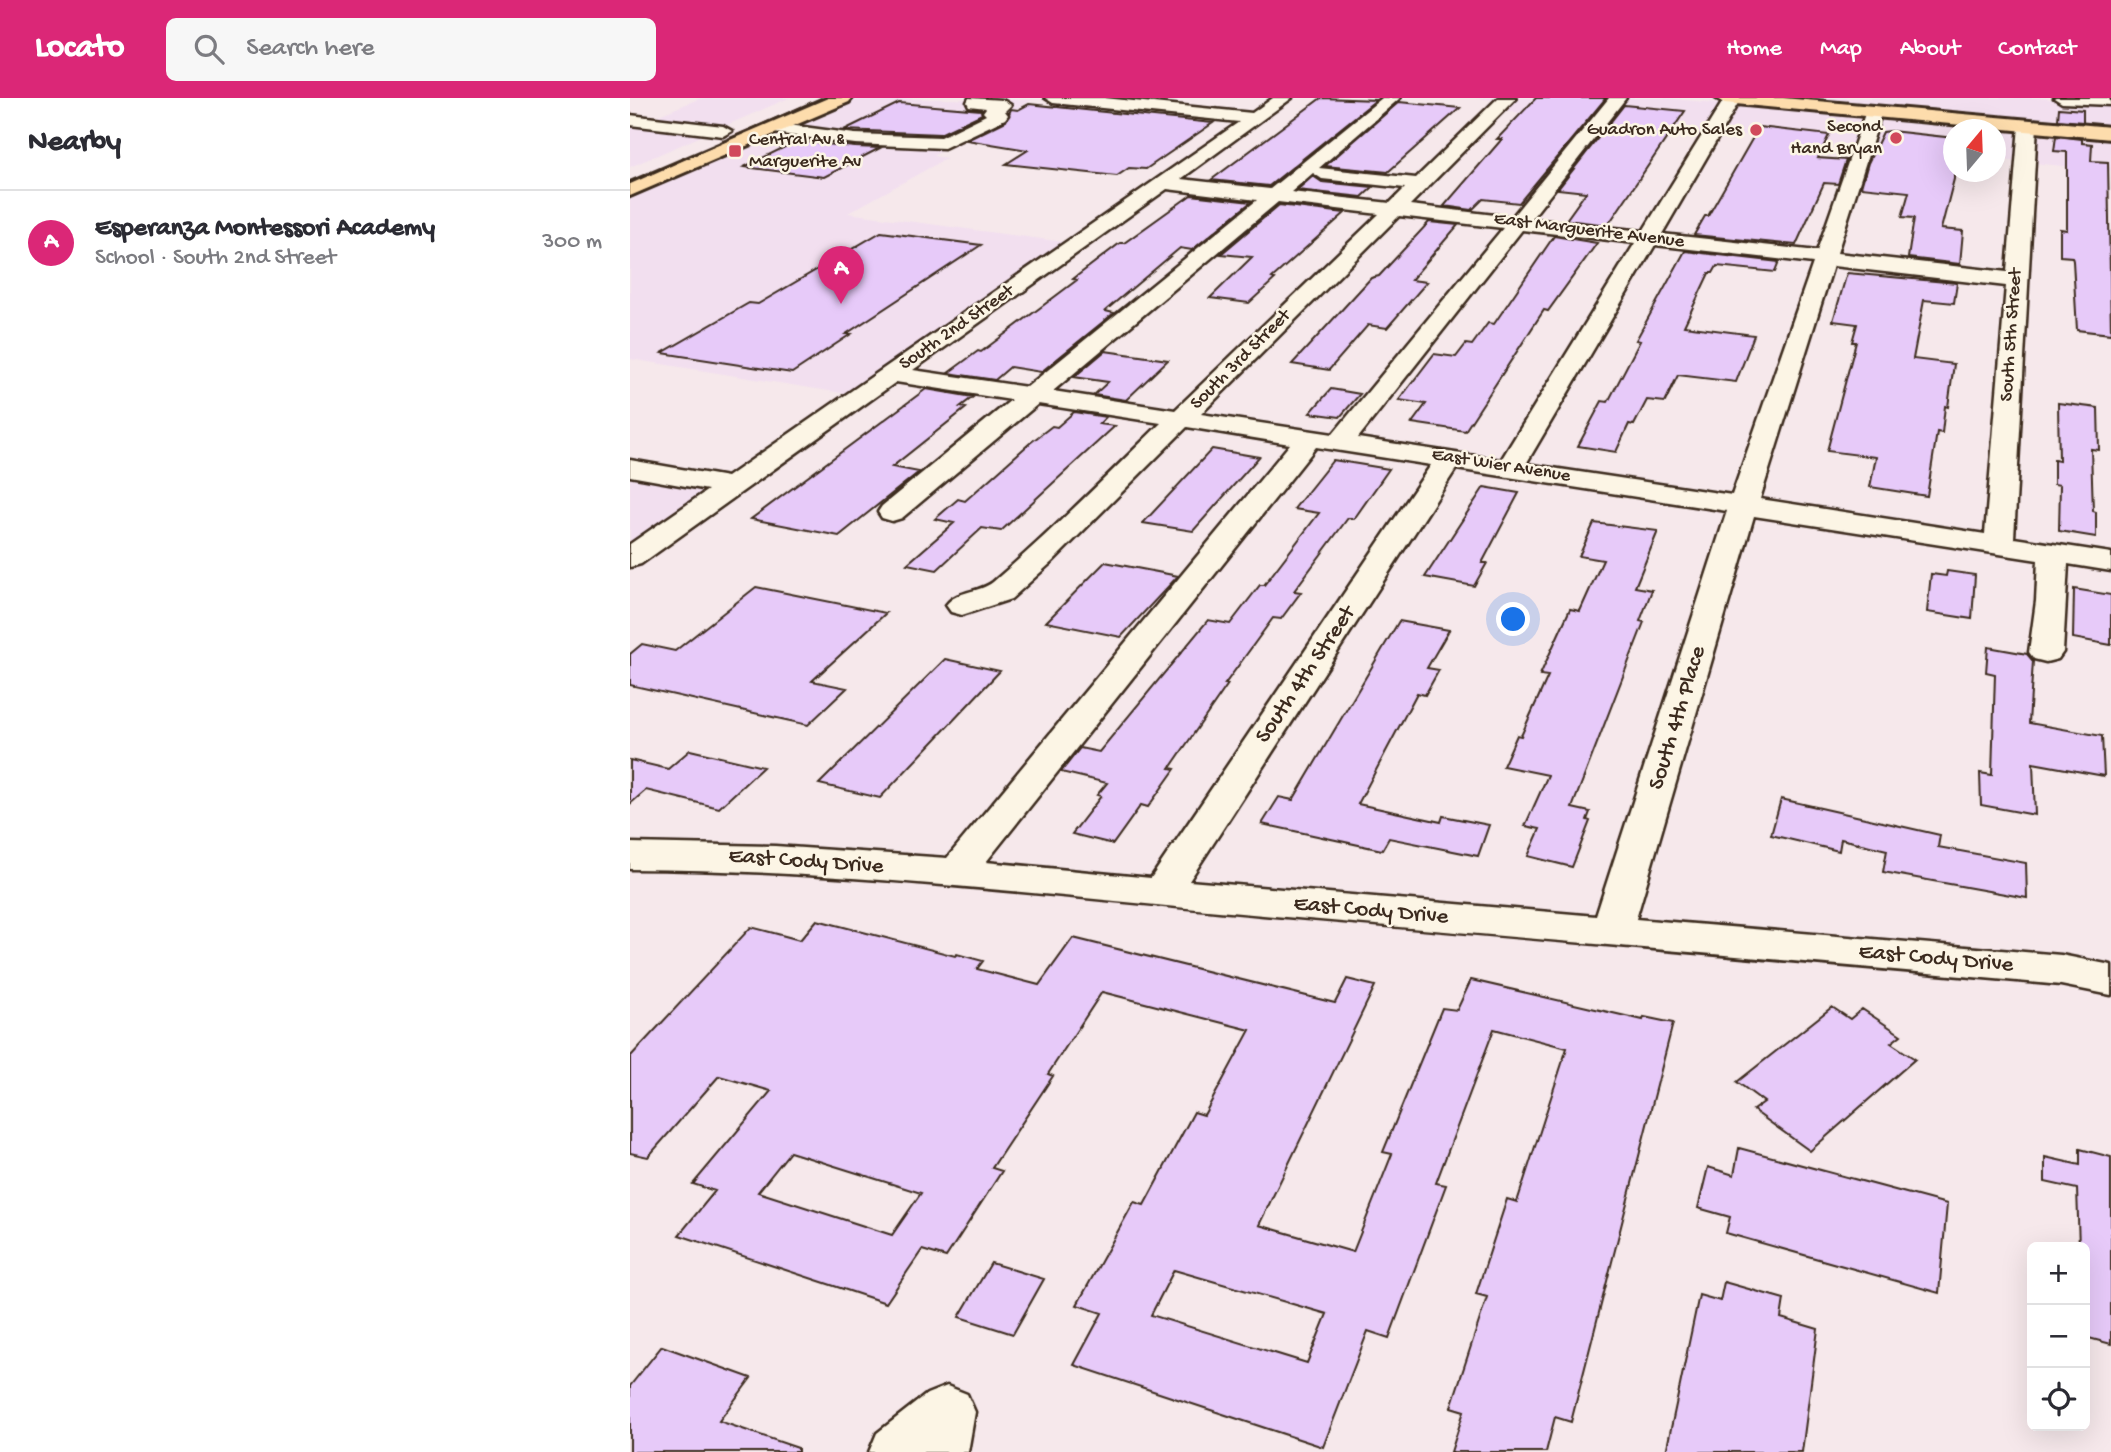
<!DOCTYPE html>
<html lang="en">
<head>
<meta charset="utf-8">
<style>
	:root { --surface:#fff; --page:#f7f7f7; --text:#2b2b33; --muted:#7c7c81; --line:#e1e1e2; --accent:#db2777 }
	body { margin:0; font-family:"Gochi Hand",sans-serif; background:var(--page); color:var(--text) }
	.controls { position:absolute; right:21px; bottom:21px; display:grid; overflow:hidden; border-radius:10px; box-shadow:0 7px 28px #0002 }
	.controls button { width:63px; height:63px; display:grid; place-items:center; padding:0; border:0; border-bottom:2px solid var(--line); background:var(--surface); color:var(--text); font:35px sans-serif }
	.compass { position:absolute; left:1313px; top:21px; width:63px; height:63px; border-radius:50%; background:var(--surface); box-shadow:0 7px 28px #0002; rotate:19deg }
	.you { position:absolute; left:884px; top:522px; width:24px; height:24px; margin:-18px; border:5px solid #fff; border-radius:50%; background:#1a73e8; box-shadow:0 0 0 10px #1a73e833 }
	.badge { display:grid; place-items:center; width:46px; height:46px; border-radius:50%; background:var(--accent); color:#fff; font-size:23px; font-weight:700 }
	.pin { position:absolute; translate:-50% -58px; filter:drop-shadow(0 2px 4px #0008) }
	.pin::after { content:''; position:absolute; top:37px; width:24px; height:21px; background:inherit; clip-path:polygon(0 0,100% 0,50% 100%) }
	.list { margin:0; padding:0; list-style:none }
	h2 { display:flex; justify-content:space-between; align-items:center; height:91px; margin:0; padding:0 28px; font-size:30px }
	h2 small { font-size:23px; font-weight:400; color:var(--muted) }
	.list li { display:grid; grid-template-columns:46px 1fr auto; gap:21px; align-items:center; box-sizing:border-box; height:105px; padding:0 28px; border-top:2px solid var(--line) }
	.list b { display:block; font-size:26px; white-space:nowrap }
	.list p { margin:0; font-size:23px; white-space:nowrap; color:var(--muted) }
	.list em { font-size:23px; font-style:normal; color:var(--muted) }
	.icon { flex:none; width:38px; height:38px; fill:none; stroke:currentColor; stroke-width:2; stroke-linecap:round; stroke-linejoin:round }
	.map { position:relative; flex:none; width:1481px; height:1354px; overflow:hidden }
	header { display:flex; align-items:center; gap:42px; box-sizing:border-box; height:98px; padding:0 35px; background:var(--accent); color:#fff }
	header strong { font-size:33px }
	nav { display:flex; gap:38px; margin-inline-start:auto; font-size:24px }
	.search { width:490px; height:63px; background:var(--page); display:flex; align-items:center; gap:18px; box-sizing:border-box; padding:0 24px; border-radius:10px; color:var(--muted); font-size:26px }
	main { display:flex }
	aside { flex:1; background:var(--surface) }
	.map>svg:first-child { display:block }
</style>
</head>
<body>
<header>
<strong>Locato</strong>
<div class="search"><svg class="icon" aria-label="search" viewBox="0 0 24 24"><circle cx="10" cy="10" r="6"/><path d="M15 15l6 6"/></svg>Search here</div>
<nav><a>Home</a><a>Map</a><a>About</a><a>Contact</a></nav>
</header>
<main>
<aside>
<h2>Nearby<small></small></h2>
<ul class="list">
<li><span class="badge">A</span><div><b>Esperanza Montessori Academy</b><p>School · South 2nd Street</p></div><em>300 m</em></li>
</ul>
</aside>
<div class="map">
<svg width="1481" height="1354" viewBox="0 0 1481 1354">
	<rect width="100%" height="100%" fill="#f6e8eb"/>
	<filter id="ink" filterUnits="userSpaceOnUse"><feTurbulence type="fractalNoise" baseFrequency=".0143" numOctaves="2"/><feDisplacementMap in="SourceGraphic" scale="14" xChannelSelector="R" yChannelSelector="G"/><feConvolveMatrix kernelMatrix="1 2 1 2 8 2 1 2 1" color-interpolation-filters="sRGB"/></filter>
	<g filter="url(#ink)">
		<path fill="#f2dfef" d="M71,0H159L0,69V25L7,26Z
			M212,0L402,2L303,58L317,60L218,115L434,144L218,296L0,261V97Z
			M845,0H1032L1481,41V73L1366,61V32H1324L1323,57L1072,33L1067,41L969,31L976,24L874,13L884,4Z
			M1163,0H1408L1481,6V29Z
			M0,362L95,380L0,445Z"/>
		<path fill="#e7caf9" stroke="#3b2a1e" stroke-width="2" fill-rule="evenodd" d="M691,0L746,2L639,88L581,82Z
			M906,0H976L889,105L853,101L842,112L814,108L872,41H867Z
			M769,4L830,10L758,74L695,68Z
			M269,5L351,12L352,16L310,36L214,32Z
			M399,6L465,13L583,25L516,71L499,70L487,78L376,66L398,52L337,42L376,23L381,11L388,12Z
			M994,7L1055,13L978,127L936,122L956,94L928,91Z
			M1429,10L1453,12V24L1428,22Z
			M1129,29L1199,37L1188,60L1216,62L1208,86L1194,85L1166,147L1064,137L1075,118H1078Z
			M1261,33L1324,40V81L1311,131L1333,133L1330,166L1278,160L1284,120L1272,119L1279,94L1231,89L1238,65L1253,34Z
			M1426,38L1452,41V45L1462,46L1461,63L1478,64L1481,236L1447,232L1443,163L1442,159L1430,158V131L1437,132V54L1424,53Z
			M167,43L225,49L250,50L194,79L114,69Z
			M683,78L692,84L743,89L732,99L667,92Z
			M561,97L621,104L562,152L550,150L475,213L484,215L411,274L380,269L365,282L318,275L348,253L351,254L447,182L443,181L490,145H494Z
			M649,107L715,115L642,180L645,181L619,205L580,200L622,159L591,156Z
			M799,124L828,127L781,182L797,184L757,230L738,227L699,272L662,266L741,180L749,178Z
			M251,134L351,147L216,236H221L162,275L32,255L119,205L128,206Z
			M924,138L967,145L918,213L914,212L835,333L782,325L796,306L769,302L804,256L826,259L836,246L842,247L858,225L864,226Z
			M1055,153L1149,164L1145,174L1087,168L1083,175H1079L1054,228L1124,237L1106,284L1048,277L1035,304L1017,302L1004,327L999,326L986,354L948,348L972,303L978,304L1010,243L1006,242Z
			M1217,175L1327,185L1324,205L1294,202L1283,261L1324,266L1318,309L1315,308L1312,335L1307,334L1297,398L1240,389L1246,359L1197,353L1226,244H1222L1227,226L1203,223Z
			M475,253L538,262L496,302L464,297L478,284L444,279Z
			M296,291L343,299L330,309L336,310L262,369L289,374L209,438L121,421Z
			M701,291L730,296L710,319L680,315Z
			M1428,305L1468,310L1469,352L1461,351L1463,413L1466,414V439L1429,433L1430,387L1424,386V362L1429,363Z
			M444,314L476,319L469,326L485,328L371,433L352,430L307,472L277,466L324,425L305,421L328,401L335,403L400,345L422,328L427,329Z
			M582,351L629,359L563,433L513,425Z
			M703,362L759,371L724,421L718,420L664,493L671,494L651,521L643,520L595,586H598L540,670L545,671L518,709L511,707L483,746L442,736L471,698L467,697L477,685L431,674L450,650L469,654L578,522L600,526L630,487H634L689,415L664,411Z
			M854,389L889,395L852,465H857L844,488L795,479Z
			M964,425L1028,433L1005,489L1022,492L1010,523L1014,524L942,710L960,714L957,722L960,723L942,769L898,758L910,731L895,728L918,677L873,668L887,637L891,638L918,578L910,577L940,511L950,513L973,462L949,458Z
			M475,464L548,478L491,539L416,524Z
			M1317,473L1345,477L1342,521L1297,514L1301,476L1316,478Z
			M126,489L256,515L182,583L217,590L178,627L0,587V556L12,546L45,553Z
			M1444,491L1481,497V547L1443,540Z
			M769,523L819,532L797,570L809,572L795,597L787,595L728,706L811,724L813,718L859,727L848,758L759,740L752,752L632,726L649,699L663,702Z
			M1358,549L1397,556L1403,563L1399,625L1472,638L1474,678L1403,665L1405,717L1351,707L1350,675L1362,677L1365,576L1356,574Z
			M315,561L370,573L250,700L189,686Z
			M60,652L133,669L89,710L16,692L0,706V662L38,671Z
			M1151,701L1310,737L1308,749L1396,765L1397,800L1253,774L1257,752L1211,741L1209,753L1141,737Z
			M187,822L325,858L327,856L353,863L347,871L409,887L443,840L705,905L717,881L745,888L629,1127L723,1154L762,1056L753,1054L812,910L827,912L841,882L1013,922L1014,919L1043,925L941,1324L925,1319L916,1354H821L834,1313L821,1309L857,1199L846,1196L877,1101L887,1104L937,950L864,931L806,1085L816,1087L759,1240L738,1233L693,1349L444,1267L472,1215L447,1207L504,1104L514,1107L564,1014L574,1017L620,932L472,894L418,976L423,978L362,1070L372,1073L316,1159L292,1152L256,1205L49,1137L85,1093L63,1086L141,993L89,978L18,1059L0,1055V959L121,829L170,842ZM160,1054L291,1095L262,1137L128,1094ZM544,1172L697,1216L677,1265L521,1217Z
			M1202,909L1220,921L1232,911L1271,937L1261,945L1285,961L1180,1053L1123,1012L1134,1004L1107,984Z
			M1109,1050L1317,1106L1309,1195L1096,1135L1100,1119L1068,1110L1078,1069L1104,1077Z
			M1450,1051L1481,1059V1246L1455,1239V1149H1449L1447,1091L1415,1084V1059L1450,1067Z
			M361,1165L414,1181L383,1236L329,1219Z
			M1094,1184L1154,1201L1151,1220L1188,1231L1172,1354H1036L1069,1197L1090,1203Z
			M32,1248L121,1280L89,1323L168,1350V1354H0V1288Z"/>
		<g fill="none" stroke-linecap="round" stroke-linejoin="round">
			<defs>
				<path id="minor" d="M339,0L373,2L381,7L375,13L378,17L375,21L314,50L225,46L144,35L135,30L144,25L225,36L311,39L356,17L353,14L356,10L339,8L337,4Z
					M415,0H474L622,15L643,0H662L551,81L640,91L752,0H770L689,70L786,80L868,0H886L780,107L882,119L979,0H996L901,121L1013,133L1095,0H1111L1032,136L1187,153L1236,13L1244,8L1252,13L1207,155L1377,174L1389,27L1398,22L1404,23L1407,27L1384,440L1481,455V473L1438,466L1433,554L1428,561L1416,564L1404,561L1399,554L1406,503L1408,462L1124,418L1006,821L1431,857L1481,867V897L1431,887C1165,862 899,841 633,817C422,798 212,772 0,771V745L145,748L317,760L660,346L557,329L422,464L381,501L332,517L321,514L316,507C327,492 349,495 363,484C421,434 476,379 531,325L408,306L272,420L262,423L252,420L248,414L252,408L381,302L266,284L11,466L0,469V446L78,392L0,378V362L97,379L609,24L423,5ZM683,75L692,81L775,90L760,105L661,94ZM537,91L627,102L397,289L283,272ZM648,104L749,116L545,312L423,293ZM769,118L873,130L703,336L571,316ZM892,132L1005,145L871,362L728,340ZM1025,147L1183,165L1102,397L896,366ZM1203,168L1376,188L1355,436L1130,401ZM686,349L801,367L521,780L356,764ZM826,371L1097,413L966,818L559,783Z
					M1424,0H1479L1481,7L1432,5Z
					M0,17L93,28L102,33L93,38L0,27Z
					M317,1288L337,1296L345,1314L338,1354H239L247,1335L297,1296Z"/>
				<path id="major" d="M198,0H222L219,4L0,98V85Z
					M1086,0H1153L1481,29V41L1095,5Z"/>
			</defs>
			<use href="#minor" stroke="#3b2a1e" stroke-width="5"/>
			<use href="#major" stroke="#3b2a1e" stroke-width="6"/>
			<use href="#minor" fill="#fcf5e5" fill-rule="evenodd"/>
			<use href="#major" fill="#fddcac" fill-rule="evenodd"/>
			<path stroke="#3b2a1e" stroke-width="2" d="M0,85L191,0"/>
		</g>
	</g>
	<g fill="#d1495b" stroke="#fcf5e5" stroke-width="2.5">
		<circle cx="1126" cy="32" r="7"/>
		<circle cx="1266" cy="40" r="7"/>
		<rect x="98" y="46" width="14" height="14" rx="3.5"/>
	</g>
	<g text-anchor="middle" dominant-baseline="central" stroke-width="5" stroke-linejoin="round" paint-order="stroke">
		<g font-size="19" fill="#3b2a1e" stroke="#fcf5e5" text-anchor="end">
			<text x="1252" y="29">Second<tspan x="1252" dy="22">Hand Bryan</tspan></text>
			<text x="1112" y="32">Guadron Auto Sales</text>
			<text x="119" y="42" text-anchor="start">Central Av &amp;<tspan x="119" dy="22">Marguerite Av</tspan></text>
		</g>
		<g font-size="19" fill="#3b2a1e" stroke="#fcf5e5">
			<text transform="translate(959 133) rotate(7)">East Marguerite Avenue</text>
			<text transform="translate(327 230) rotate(-35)">South 2nd Street</text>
			<text transform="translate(1382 237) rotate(-86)">South 5th Street</text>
			<text transform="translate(611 262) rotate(-45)">South 3rd Street</text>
			<text transform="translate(871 368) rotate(9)">East Wier Avenue</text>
		</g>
		<g font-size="23" fill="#3b2a1e" stroke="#fcf5e5">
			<text transform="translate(676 577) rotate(-56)">South 4th Street</text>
			<text transform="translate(1048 620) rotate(-73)">South 4th Place</text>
			<text transform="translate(176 764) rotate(4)">East Cody Drive</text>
			<text transform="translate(741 813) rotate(5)">East Cody Drive</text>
			<text transform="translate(1306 861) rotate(5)">East Cody Drive</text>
		</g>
	</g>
</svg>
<div class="controls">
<button>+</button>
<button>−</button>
<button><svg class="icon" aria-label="locate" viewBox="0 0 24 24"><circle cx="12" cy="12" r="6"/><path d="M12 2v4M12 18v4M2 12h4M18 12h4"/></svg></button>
</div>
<svg class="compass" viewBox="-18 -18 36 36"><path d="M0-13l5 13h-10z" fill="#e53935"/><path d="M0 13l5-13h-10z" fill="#7c7c81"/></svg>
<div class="you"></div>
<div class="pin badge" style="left:211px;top:206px">A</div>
</div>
</main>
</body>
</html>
